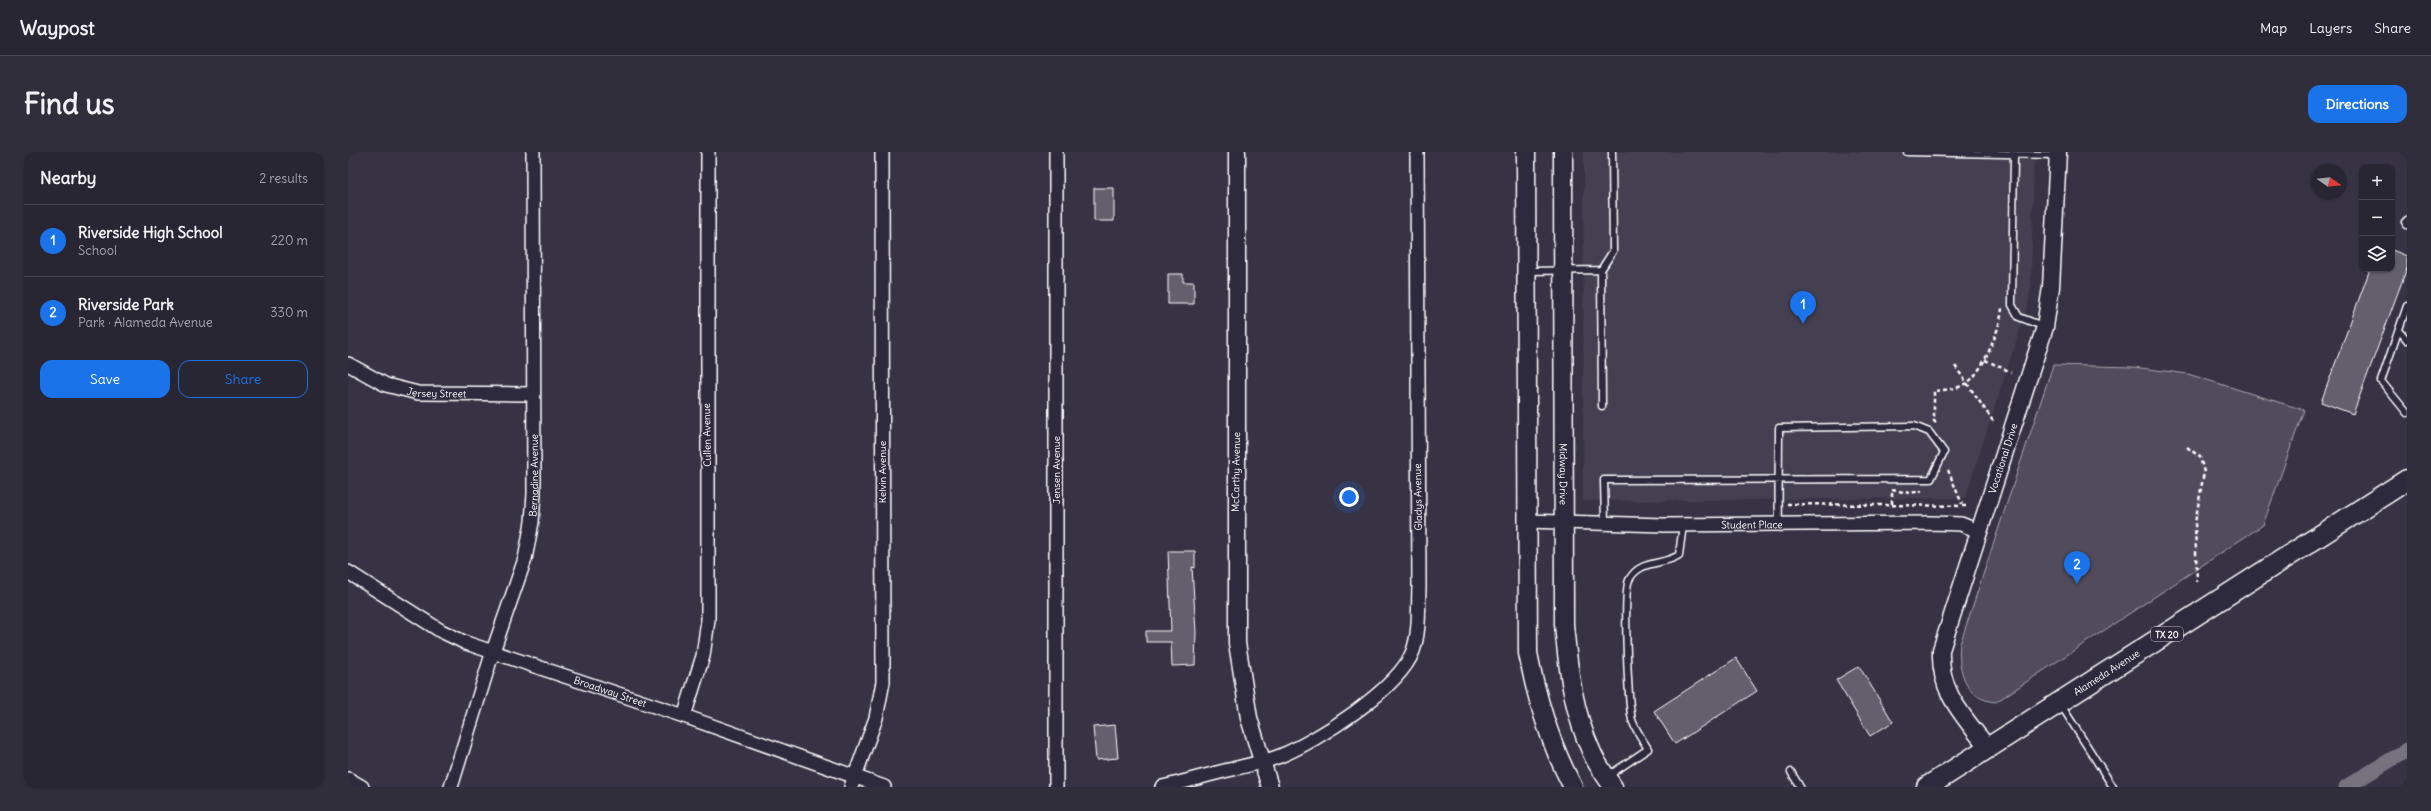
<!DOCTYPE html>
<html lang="en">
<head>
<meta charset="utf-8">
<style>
	:root { --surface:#292634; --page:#312e3c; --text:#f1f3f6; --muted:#a5a5ac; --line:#45434f; --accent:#1a73e8 }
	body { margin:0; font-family:Delius,sans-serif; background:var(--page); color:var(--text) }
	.controls { position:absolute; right:12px; top:12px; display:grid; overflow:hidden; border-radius:8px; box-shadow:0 1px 3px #0004 }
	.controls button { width:36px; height:36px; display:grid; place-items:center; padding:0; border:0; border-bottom:1px solid var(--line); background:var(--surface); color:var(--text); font:20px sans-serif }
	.compass { position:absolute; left:1963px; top:12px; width:36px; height:36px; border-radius:50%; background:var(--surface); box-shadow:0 1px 3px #0004; rotate:104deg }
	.you { position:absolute; left:1001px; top:345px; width:14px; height:14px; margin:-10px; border:3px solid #fff; border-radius:50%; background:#1a73e8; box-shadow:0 0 0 6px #1a73e833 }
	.badge { display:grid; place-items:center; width:26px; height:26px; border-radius:50%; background:var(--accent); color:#fff; font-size:13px; font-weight:700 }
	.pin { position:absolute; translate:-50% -33px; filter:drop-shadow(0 1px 2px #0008) }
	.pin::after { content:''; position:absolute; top:21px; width:14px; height:12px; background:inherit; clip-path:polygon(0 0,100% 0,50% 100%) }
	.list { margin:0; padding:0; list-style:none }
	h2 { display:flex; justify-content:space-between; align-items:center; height:52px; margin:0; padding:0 16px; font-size:17px }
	h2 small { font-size:13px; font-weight:400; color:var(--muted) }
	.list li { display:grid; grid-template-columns:26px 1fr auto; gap:12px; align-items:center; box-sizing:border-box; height:72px; padding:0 16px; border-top:1px solid var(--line) }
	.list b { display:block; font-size:15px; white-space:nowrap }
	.list p { margin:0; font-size:13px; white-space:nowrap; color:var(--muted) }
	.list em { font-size:13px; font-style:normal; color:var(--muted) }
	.actions { display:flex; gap:8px; padding:12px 16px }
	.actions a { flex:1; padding:9px 0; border:1px solid var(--accent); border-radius:12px; text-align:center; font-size:14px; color:var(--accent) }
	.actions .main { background:var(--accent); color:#fff }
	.icon { flex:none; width:22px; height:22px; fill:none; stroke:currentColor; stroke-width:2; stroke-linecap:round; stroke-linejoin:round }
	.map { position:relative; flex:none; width:2059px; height:635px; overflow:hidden; border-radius:12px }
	header { display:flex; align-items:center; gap:24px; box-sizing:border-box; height:56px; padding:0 20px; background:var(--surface); border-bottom:1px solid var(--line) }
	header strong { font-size:19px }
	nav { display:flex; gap:22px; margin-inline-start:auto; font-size:14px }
	.intro { display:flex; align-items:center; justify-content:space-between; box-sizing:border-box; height:96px; padding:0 24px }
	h1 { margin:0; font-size:28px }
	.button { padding:10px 18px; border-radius:12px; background:var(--accent); color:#fff; font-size:14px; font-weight:700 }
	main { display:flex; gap:24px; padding:0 24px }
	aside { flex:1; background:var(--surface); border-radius:12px; box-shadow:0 1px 3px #0004 }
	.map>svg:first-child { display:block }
</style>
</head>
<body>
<header>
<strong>Waypost</strong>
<nav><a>Map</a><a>Layers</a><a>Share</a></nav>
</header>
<div class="intro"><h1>Find us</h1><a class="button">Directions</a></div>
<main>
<aside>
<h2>Nearby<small>2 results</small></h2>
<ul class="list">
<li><span class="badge">1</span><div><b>Riverside High School</b><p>School</p></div><em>220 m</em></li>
<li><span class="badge">2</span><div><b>Riverside Park</b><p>Park · Alameda Avenue</p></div><em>330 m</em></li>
</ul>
<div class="actions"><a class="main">Save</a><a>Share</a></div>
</aside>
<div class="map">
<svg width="2059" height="635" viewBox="0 0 2059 635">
	<rect width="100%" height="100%" fill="#373345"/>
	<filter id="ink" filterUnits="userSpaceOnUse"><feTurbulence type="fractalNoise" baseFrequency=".025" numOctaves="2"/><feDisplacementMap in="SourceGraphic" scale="8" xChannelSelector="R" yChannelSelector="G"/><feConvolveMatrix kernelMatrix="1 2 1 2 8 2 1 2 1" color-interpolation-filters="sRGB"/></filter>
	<g filter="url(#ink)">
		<path fill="#444051" d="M1236,0H1686L1683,134L1680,153L1617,346L1235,349Z"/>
		<path fill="#514c5c" stroke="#a8a6ae" d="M1705,213L1785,215L1840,222L1956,258L1915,373L1648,550C1618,548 1609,518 1612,492Z"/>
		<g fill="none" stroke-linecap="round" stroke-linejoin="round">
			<path stroke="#76737f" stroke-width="15" d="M1998,635L2059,598"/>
		</g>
		<path fill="#635f6d" stroke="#fff" d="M746,36H766V69H746Z
			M2044,98L2059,104V116L2005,262L1973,250L2022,117H2044Z
			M820,122H835V130H846V152H820Z
			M820,399H847V416L844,415L848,480L847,513L824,514L823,490H798V479H823Z
			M1388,506L1409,539L1327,592L1306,559Z
			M1511,514L1545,570L1522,584L1488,528Z
			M767,573L770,606L748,608L745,575Z"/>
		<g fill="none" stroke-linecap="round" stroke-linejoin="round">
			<defs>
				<path id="service" d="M1559,0L1709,3
					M1666,2L1664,153L1671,165L1697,175
					M2059,68L2057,70L2059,73
					M1253,118L1254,254
					M1180,119L1253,118L1265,99L1264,0
					M2059,154L2033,229L2059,261
					M2051,178L2059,188
					M1257,371L1256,328L1583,327L1596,300L1581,280L1566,274L1431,276C1431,308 1430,340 1431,371
					M1713,553L1765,635
					M1443,620L1452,635
					M1260,624L1300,597C1295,588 1287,577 1284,568C1280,550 1275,440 1281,428C1292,407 1315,414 1331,403L1335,373"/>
				<g id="minor">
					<path d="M708,0V635"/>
					<path id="s1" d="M0,212L38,233L70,241L185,242"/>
					<path id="s2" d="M1178,369L1316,373L1584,371L1613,372L1630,379"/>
					<path id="s3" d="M0,420L93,479L118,491L336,564L536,635"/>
					<path d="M336,564L355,504L360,468V0"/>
					<path d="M0,627L14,635"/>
					<path id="s4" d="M103,635L145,499L177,407L184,370L186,342L185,0"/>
					<path d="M503,635L528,566L535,530L534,0"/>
					<path d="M814,635C838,630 861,622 885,617C900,613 917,610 932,604C969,589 1051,537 1065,499C1072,479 1070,456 1071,435L1069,0"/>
				</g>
				<g id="tertiary">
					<path d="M889,0V491L901,566L922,635"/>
					<path id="s5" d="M1640,596C1615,563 1591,541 1593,498L1697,175L1703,135L1710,0"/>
				</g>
				<g id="secondary">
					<path d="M1178,0L1180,501C1189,549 1202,592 1225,635"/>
					<path id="s6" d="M1215,0L1216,472C1220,516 1225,560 1244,601C1249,613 1258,624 1265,635"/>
				</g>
				<g id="primary">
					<path id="s7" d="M1579,635L2059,328"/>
				</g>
			</defs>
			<use href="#service" stroke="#fff" stroke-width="9"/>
			<use href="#minor" stroke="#fff" stroke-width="16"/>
			<use href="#tertiary" stroke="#fff" stroke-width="19"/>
			<use href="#secondary" stroke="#fff" stroke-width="21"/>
			<use href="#primary" stroke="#fff" stroke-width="23"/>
			<path stroke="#fff" stroke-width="2.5" stroke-dasharray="4 3" stroke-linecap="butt" d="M1637,208L1663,220
				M1607,214L1645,269
				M1588,271L1586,269V239C1597,238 1610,237 1619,231C1635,220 1653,175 1654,156
				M1839,295L1852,305L1856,320L1847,371L1849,430
				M1600,318L1614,352
				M1439,352L1620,354
				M1544,352V338L1562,341L1574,339"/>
			<use href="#service" stroke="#2f2a3d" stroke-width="6"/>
			<use href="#minor" stroke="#2f2a3d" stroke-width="13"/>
			<use href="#tertiary" stroke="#2f2a3d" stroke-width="16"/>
			<use href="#secondary" stroke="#2f2a3d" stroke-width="18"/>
			<use href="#primary" stroke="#2f2a3d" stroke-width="20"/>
		</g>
	</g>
	<g text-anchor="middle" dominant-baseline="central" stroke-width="3.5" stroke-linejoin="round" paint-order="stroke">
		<rect fill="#2f2a3d" stroke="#c1bfc5" stroke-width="1" x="1803" y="475" width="32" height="14" rx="3"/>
		<g font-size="9" font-weight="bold" fill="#fff">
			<text x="1819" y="482">TX 20</text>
		</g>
		<g font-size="10" fill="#fff" stroke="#2f2a3d">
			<text stroke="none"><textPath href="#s1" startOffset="95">Jersey Street</textPath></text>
			<text transform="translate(359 283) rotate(-91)">Cullen Avenue</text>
			<text stroke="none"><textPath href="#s5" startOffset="313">Vocational Drive</textPath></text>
			<text transform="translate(708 318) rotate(-90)">Jensen Avenue</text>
			<text transform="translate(534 320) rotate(-90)">Kelvin Avenue</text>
			<text transform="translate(888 320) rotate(-89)">McCarthy Avenue</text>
			<text stroke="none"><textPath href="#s6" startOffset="322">Midway Drive</textPath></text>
			<text stroke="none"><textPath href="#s4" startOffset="324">Bernadine Avenue</textPath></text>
			<text transform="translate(1070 345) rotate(-91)">Gladys Avenue</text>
			<text stroke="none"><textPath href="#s2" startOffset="226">Student Place</textPath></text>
			<text stroke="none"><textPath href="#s7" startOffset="213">Alameda Avenue</textPath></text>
			<text stroke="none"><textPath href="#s3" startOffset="290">Broadway Street</textPath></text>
		</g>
	</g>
</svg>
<div class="controls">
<button>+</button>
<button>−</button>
<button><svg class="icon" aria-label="layers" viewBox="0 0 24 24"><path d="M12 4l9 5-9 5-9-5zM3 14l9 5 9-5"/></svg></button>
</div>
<svg class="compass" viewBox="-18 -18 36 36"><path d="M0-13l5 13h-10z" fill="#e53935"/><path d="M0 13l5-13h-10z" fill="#a5a5ac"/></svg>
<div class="you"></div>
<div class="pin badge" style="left:1455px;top:172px">1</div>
<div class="pin badge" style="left:1729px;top:432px">2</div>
</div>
</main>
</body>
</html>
